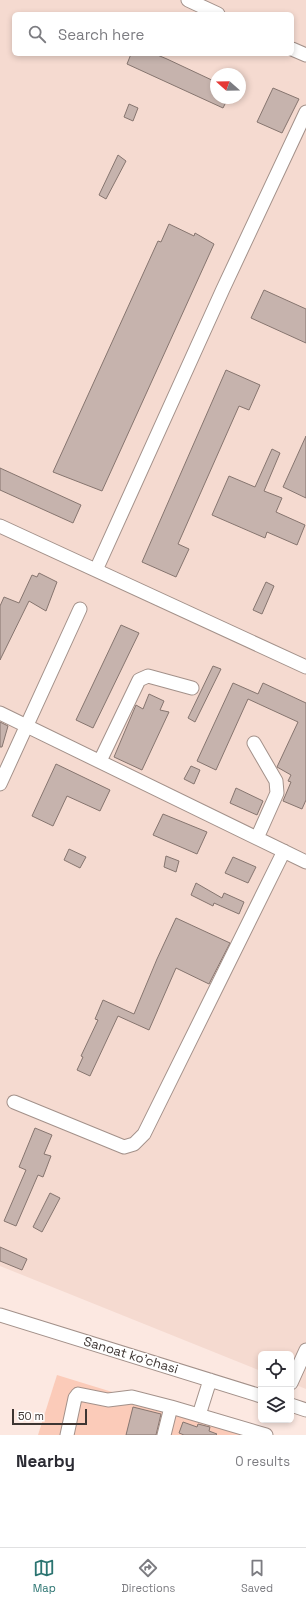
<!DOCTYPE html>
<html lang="en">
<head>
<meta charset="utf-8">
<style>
	:root { --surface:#fff; --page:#f2f2f3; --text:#2b2b33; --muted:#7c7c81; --line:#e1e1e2; --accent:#2b7471 }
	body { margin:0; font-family:"Space Grotesk",sans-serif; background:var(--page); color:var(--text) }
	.controls { position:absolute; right:12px; bottom:12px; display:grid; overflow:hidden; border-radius:6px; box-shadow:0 2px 6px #0003 }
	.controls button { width:36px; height:36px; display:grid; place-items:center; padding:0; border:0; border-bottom:1px solid var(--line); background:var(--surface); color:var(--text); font:20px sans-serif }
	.compass { position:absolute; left:210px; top:68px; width:36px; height:36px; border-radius:50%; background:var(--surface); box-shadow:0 2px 6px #0003; rotate:290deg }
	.scale { position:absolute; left:12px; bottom:10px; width:75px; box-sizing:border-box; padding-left:4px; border:2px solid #3d3532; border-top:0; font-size:11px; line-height:14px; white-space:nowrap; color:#3d3532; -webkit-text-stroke:3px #fff; paint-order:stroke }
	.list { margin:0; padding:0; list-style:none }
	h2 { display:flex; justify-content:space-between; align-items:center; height:52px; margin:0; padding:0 16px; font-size:17px }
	h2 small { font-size:13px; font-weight:400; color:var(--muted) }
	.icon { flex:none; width:22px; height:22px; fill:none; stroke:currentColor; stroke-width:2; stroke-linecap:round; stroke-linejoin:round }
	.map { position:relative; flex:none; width:306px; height:1435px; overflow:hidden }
	.search { position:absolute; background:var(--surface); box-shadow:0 2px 6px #0003; left:12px; right:12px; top:12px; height:44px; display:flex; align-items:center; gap:10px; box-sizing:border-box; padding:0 14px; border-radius:6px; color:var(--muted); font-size:15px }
	.sheet { height:112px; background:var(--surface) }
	nav { display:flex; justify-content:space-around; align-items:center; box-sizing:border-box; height:56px; border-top:1px solid var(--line); background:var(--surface); font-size:11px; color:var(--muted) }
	nav a { display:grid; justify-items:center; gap:2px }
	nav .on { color:var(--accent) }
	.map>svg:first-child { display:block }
</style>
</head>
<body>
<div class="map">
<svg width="306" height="1435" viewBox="0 0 306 1435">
	<rect width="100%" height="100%" fill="#fce8e1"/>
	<path fill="#f5dad0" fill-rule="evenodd" d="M0,0H306V1389L291,1383V1354H261V1371L0,1266ZM14,14H292V54H14ZM216,74H240V98H216Z"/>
	<path fill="#fbcbb9" d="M57,1375L252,1435H38Z"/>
	<path fill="#c6b3ad" stroke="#86756f" d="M131,54H155L167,59L216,82V98H228L223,108L127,64Z
		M273,88L299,99L282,133L257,122Z
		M129,104L138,108L133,121L124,117Z
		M118,155L126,161L106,199L99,195Z
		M169,224L194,236L195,233L214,244L102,491L53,472L158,241L161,242Z
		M264,290L306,309V343L251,318Z
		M226,370L260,385L249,410L239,406L178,544L189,549L176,577L142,562Z
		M306,436V498L283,487Z
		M272,449L280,453L264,491L282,498L276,512L305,525L297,545L267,532L265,538L212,515L229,476L255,487Z
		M0,468L81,505L73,523L0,490Z
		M39,573L57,582L46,611L29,601L0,660V606L4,597L19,603L32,575L37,577Z
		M266,582L274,586L262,614L253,610Z
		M121,625L139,633L93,728L76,720Z
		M213,666L221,669L195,722L188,718Z
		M233,683L258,694L263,683L306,703V800L302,809L283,801L291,782L288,781L291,775L277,767L298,722L248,699L216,770L197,761Z
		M149,694L164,701L160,710L169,712L142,770L114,757L136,705L143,709Z
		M0,722L8,726L2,747H0Z
		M56,764L110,790L100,811L67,796L53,826L32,816Z
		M191,766L200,770L194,784L184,779Z
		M236,788L263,801L257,815L230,803Z
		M163,814L207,832L197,854L153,835Z
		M69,849L86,857L80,868L64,860Z
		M166,856L179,861L176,872L164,867Z
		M233,857L256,867L248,883L225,873Z
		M196,883L222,898L224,893L244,902L239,914L214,903L213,906L191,895Z
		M176,918L230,943L209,984L176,968L149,1030L118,1016L90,1076L77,1070L83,1057L81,1056L98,1020L95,1019L103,1000L134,1014L157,959Z
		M35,1128L52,1135L44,1154L51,1156L43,1177L38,1175L16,1226L4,1221L26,1170L19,1167Z
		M50,1193L60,1198L42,1232L33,1227Z
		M0,1247L27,1259L22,1270L0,1261Z
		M133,1407L161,1414L156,1435H126Z
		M183,1422L197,1427L198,1424L210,1427L209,1431L217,1434L216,1435H184L179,1433Z"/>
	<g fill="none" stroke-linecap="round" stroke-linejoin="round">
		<defs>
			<path id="minor" d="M188,0L218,14
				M292,49L306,55
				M0,526L306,667
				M96,570L223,289L306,112
				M0,713L306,862
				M254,743L276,781L277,793L257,838
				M100,761L139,680L148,676L192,688
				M0,784L80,609
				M14,1102L124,1147L134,1144L144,1134L284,851
				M0,1315L261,1396
				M291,1383L306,1350
				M291,1405L306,1410
				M199,1415L210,1380
				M67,1435L75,1398L78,1394L108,1400L132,1397L171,1407
				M164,1435L171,1407L266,1435"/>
		</defs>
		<use href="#minor" stroke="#a3918a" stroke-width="15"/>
		<use href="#minor" stroke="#fff" stroke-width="13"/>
	</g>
	<g text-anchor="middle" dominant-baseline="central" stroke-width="3" stroke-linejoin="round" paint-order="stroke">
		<g font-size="13" fill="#3d3532" stroke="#fff">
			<text transform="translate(131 1355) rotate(17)">Sanoat ko'chasi</text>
		</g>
	</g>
</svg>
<div class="controls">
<button><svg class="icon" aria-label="locate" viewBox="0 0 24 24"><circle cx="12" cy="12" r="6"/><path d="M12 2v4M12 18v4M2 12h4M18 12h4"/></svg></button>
<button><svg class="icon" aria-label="layers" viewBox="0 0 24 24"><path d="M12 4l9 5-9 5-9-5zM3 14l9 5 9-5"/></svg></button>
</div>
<svg class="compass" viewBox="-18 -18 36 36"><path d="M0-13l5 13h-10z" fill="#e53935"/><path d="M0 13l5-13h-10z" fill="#7c7c81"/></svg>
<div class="scale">50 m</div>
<div class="search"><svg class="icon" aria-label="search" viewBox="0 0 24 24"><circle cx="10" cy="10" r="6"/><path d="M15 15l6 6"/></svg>Search here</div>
</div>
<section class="sheet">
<h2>Nearby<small>0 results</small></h2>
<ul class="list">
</ul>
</section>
<nav>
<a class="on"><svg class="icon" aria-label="map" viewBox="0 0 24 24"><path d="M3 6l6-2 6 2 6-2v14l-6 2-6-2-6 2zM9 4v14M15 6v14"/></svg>Map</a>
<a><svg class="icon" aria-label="directions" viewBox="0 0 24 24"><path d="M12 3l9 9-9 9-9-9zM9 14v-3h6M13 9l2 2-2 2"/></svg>Directions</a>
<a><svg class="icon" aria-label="saved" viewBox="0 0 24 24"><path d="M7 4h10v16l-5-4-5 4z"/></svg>Saved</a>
</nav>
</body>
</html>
